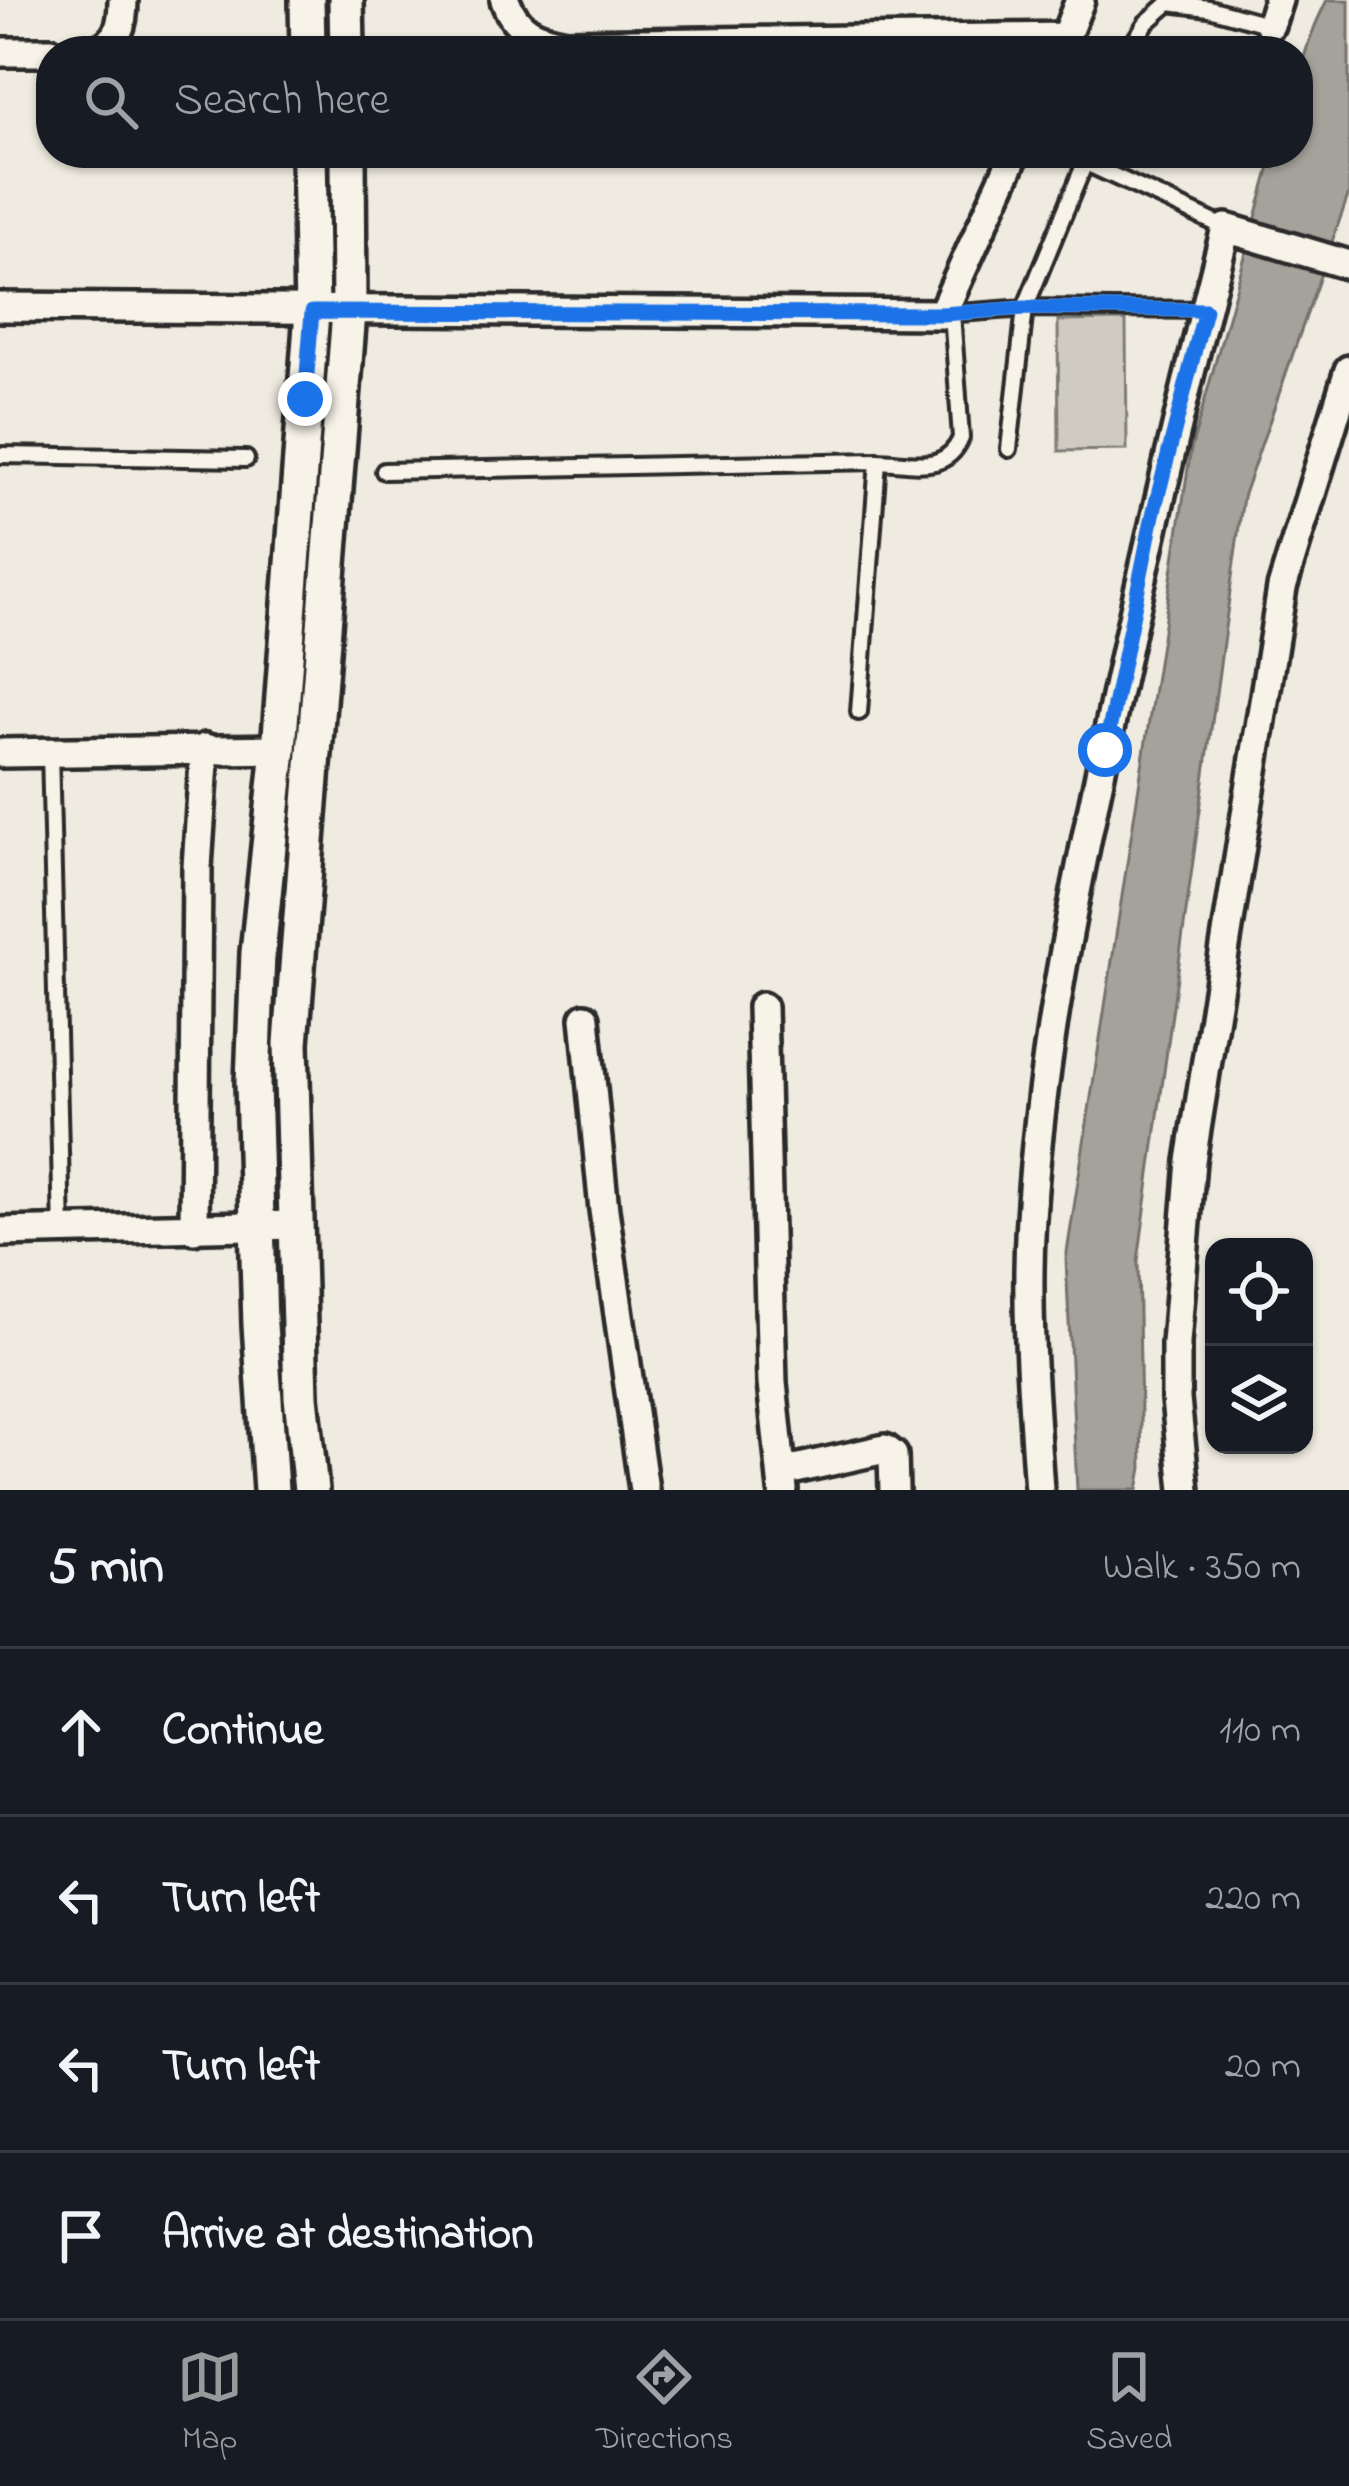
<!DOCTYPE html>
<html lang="en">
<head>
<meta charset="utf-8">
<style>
	:root { --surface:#171b24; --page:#242831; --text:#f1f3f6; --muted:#9ea1a6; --line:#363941; --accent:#98999b }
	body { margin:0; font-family:"Indie Flower",sans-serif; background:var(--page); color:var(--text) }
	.controls { position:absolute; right:36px; bottom:36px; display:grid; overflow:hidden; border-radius:24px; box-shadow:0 3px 9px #0004 }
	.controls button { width:108px; height:108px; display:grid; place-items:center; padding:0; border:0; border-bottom:3px solid var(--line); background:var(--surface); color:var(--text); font:60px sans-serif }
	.stop { position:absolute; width:36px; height:36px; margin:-27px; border:9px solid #1a73e8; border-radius:50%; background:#fff }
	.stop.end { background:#1a73e8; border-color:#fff; box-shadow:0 3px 12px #0008 }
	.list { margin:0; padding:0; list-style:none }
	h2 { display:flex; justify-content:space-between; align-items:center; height:156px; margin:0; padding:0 48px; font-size:51px }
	h2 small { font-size:39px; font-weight:400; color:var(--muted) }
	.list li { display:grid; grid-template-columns:78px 1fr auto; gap:36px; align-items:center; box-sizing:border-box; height:168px; padding:0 48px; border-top:3px solid var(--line) }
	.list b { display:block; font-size:45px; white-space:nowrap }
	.list em { font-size:39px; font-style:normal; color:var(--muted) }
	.icon { flex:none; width:66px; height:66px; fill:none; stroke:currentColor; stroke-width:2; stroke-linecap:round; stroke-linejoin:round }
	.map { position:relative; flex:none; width:1349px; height:1490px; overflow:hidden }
	.search { position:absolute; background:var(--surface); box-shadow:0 3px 9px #0004; left:36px; right:36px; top:36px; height:132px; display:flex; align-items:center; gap:30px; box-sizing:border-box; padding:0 42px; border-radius:48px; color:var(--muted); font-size:45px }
	.sheet { height:828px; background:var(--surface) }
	nav { display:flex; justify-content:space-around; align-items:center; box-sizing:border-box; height:168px; border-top:3px solid var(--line); background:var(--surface); font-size:33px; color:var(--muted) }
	nav a { display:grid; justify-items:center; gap:6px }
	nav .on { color:var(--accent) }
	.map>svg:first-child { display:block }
</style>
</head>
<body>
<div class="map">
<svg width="1349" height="1490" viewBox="0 0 1349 1490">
	<rect width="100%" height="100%" fill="#efebe0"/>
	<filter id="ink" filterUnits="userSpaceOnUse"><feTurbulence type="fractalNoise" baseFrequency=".00833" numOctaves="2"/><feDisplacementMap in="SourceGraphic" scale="24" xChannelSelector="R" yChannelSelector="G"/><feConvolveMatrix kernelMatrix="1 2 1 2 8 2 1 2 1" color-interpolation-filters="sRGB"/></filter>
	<g filter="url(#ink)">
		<path fill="#cfcbc2" stroke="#7d7b76" stroke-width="3" d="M1126,320L1127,450L1059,451L1058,321Z"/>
		<path fill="#a4a29a" stroke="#74726e" stroke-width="3" d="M1327,0H1349V193L1243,497L1138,1261L1142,1468L1138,1490H1077L1066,1259L1191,449L1274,153H1298C1298,84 1295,64 1327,0Z"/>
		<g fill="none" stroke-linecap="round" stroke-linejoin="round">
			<defs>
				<path id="service" d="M1128,51L1146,23L1169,3L1209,8L1270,25
					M1086,163L1226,228
					M947,314L1025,308L1205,310
					M1009,449L1025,308L1089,153
					M0,455L246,459
					M384,471L878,461
					M859,712L878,461C912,462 946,474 961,438L952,313
					M50,751L62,1232"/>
				<path id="minor" d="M505,0C516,31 536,38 566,44L1067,37
					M1270,25L1278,0
					M94,51C119,44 123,23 123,0
					M1060,51L1080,0
					M0,52H51
					M0,307L942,314L1015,153
					M0,753L279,749
					M762,1007L772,1383L783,1490
					M585,1018L604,1210L644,1490
					M194,1229L197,867L205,748
					M0,1232L295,1225
					M782,1472L885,1449L893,1455L894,1490
					M1039,1490C1033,1399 1025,1309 1031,1218C1040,1067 1070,916 1101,769C1138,587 1180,408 1226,228L1349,265
					M1185,1490L1176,1399V1343L1191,1161L1282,588L1349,370"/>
				<path id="tertiary" d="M307,0L308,51
					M346,0L347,51
					M271,1490L260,1325L253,1083L258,953L279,749L312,312L309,153
					M311,1490L301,1397L291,1043L349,312L348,153"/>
			</defs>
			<use href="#service" stroke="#2b2b2b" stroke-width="22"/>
			<use href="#minor" stroke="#2b2b2b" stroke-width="36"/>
			<use href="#tertiary" stroke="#2b2b2b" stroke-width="42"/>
			<use href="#service" stroke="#f7f3e8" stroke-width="14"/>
			<use href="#minor" stroke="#f7f3e8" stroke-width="27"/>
			<use href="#tertiary" stroke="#f7f3e8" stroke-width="33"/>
		</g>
	</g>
	<g fill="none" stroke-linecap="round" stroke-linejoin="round" filter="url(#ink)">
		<path stroke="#1a73e8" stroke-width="15" d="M305,399L312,312L942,314L1025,308L1205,310L1153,515L1105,750"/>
	</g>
</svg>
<div class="controls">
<button><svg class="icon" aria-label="locate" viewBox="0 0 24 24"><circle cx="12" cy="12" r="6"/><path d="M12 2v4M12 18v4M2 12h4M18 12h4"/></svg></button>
<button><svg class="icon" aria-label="layers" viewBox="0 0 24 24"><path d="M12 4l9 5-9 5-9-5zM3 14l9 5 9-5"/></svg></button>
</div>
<div class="stop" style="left:1105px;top:750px"></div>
<div class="stop end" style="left:305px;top:399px"></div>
<div class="search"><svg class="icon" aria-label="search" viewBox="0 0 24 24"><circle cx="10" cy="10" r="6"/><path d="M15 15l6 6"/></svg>Search here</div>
</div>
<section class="sheet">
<h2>5 min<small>Walk · 350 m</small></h2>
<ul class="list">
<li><svg class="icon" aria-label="ahead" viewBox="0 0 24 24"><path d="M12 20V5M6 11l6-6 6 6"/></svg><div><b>Continue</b></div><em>110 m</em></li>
<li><svg class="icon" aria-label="left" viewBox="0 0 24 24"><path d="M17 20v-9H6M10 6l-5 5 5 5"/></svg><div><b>Turn left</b></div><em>220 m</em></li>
<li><svg class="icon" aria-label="left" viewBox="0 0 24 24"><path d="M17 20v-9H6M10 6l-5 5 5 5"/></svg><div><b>Turn left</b></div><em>20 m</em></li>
<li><svg class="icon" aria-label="arrive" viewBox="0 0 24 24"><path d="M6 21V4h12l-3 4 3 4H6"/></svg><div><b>Arrive at destination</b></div></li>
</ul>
</section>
<nav>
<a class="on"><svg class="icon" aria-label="map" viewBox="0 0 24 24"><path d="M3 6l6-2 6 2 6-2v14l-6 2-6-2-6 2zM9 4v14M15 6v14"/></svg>Map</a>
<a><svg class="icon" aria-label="directions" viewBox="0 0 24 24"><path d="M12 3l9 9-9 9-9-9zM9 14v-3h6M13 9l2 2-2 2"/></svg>Directions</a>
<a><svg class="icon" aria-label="saved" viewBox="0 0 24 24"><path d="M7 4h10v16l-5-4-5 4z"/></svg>Saved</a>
</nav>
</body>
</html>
